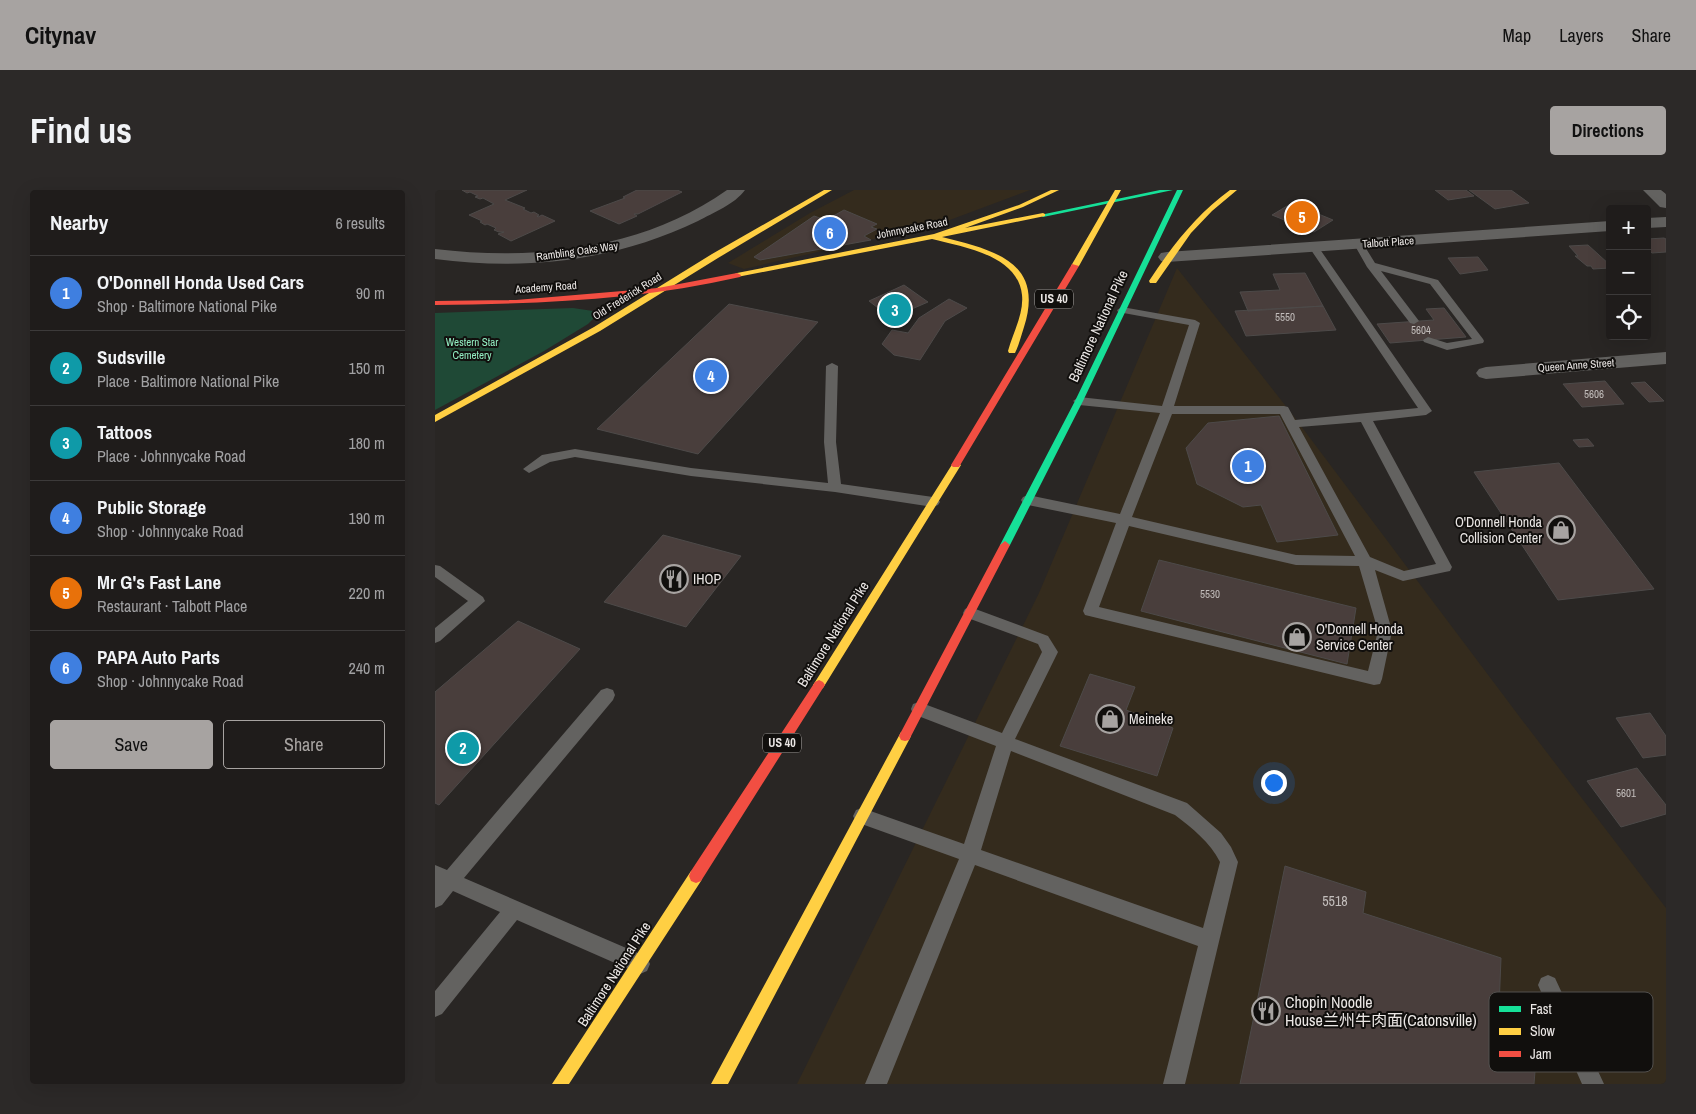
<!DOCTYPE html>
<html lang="en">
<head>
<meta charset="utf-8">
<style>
	:root { --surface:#1f1c1b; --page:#2c2928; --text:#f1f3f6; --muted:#a1a1a3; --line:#3c3a3a; --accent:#a7a3a1 }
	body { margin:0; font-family:"Archivo Narrow","Noto Sans SC",sans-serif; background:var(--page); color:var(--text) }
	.controls { position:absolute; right:15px; top:15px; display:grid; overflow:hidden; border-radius:5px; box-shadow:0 5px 20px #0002 }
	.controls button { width:45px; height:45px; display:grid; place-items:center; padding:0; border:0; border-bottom:1px solid var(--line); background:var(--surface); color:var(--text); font:25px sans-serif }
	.you { position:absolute; left:838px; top:592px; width:18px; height:18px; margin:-12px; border:4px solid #fff; border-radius:50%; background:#1a73e8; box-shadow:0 0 0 8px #1a73e833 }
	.badge { display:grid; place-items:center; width:32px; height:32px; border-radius:50%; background:var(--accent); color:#fff; font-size:16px; font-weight:700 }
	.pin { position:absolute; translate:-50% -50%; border:2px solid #fff; box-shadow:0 1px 5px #0006 }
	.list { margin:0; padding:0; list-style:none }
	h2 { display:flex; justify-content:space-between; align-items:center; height:65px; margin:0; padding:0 20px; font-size:21px }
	h2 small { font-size:16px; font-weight:400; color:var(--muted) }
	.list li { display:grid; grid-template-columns:32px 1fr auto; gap:15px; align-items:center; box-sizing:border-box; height:75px; padding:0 20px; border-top:1px solid var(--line) }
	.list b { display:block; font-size:19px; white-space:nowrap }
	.list p { margin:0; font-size:16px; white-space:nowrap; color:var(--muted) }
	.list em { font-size:16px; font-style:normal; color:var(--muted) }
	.actions { display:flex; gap:10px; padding:15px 20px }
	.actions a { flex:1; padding:11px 0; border:1px solid var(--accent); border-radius:5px; text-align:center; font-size:18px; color:var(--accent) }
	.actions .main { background:var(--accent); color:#111 }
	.icon { flex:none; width:28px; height:28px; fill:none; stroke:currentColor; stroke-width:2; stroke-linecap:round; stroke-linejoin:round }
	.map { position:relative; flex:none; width:1231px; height:894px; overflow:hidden; border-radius:5px }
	header { display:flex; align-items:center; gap:30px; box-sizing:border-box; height:70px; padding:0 25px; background:var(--accent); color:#111 }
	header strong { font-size:24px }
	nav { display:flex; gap:28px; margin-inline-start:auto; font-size:18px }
	.intro { display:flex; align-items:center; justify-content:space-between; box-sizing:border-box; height:120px; padding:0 30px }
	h1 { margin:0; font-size:35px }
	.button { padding:12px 22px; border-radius:5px; background:var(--accent); color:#111; font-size:18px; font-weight:700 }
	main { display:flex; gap:30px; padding:0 30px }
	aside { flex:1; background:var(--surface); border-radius:5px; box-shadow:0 5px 20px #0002 }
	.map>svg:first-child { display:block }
</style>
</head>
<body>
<header>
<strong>Citynav</strong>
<nav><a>Map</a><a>Layers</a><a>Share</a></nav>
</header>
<div class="intro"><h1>Find us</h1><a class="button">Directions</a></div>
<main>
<aside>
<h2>Nearby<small>6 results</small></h2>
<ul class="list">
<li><span class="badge" style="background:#3f7fe0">1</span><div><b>O'Donnell Honda Used Cars</b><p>Shop · Baltimore National Pike</p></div><em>90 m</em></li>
<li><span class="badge" style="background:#0f9aa8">2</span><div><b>Sudsville</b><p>Place · Baltimore National Pike</p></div><em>150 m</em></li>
<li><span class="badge" style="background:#0f9aa8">3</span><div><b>Tattoos</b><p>Place · Johnnycake Road</p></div><em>180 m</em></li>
<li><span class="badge" style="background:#3f7fe0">4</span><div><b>Public Storage</b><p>Shop · Johnnycake Road</p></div><em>190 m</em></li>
<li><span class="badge" style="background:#e8710a">5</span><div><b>Mr G's Fast Lane</b><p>Restaurant · Talbott Place</p></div><em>220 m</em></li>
<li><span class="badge" style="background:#3f7fe0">6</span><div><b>PAPA Auto Parts</b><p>Shop · Johnnycake Road</p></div><em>240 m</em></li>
</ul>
<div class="actions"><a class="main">Save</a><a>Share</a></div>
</aside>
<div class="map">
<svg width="1231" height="894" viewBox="0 0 1231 894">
	<rect width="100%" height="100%" fill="#292624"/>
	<path fill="#342b1d" d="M419,0H595L504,34L309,79L293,73L375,23Z
		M742,78L857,224L1087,530L1231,718V894H362L604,403Z"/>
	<path fill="#1f4936" d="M138,118L158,121L159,128L153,134L109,161L0,220V123Z"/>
	<path fill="#493e3c" stroke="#4d4a49" d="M27,0H92L70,10L90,18L88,19L96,23L99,22L104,25L102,26L103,27L107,25L120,31L76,51L63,44L69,42H64L59,40L61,38L52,34L50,35L45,32L47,31L34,25L59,14L48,8L45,9L40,7L43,6L35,2L32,3Z
		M202,0H242L247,2L203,24H199L202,26L184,34L155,21L190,8L188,7Z
		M1000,0H1031L1039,6L1013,10Z
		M1034,0H1076L1094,13L1060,19Z
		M857,13L898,30L879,42L837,25Z
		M409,20L442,34L436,37L442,39L429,46L436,50L325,70L319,67L379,26L391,30Z
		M1229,48L1231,49V62L1217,63L1212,59V49Z
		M1153,55L1175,75V78L1158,79L1156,76H1152L1140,66H1143L1134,56Z
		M1043,67L1053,80L1025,84L1013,68Z
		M870,83L888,116L813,121L805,102L845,100L838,84Z
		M469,95L493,112L456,128L434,111Z
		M514,109L532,118L510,131L485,170L459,165L447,154L457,140L473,143L484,128Z
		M294,114L383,132L263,264L162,239Z
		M888,116L901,140L811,146L800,121Z
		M1009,118L1031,147L955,153L942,134L999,130L991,119Z
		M1170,191L1189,214L1147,217L1128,194Z
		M1210,192L1229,211L1214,212L1196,193Z
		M844,226L903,345L842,352L826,315L808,317L762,294L751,258L773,233Z
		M1153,249L1159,256L1144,257L1138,250Z
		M1124,273L1219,399L1123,410L1039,282Z
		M228,345L306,366L251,437L169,412Z
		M724,370L921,418L912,474L706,421Z
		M83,431L145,459L4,615L0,613V502Z
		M655,484L700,497L691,520L738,538L722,586L625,556Z
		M1215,523L1231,546V565L1208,568L1181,528Z
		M1202,578L1231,615V624L1186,637L1152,591Z
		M850,676L931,702L928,723L1066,768L1062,867L1100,881L1099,894H805Z"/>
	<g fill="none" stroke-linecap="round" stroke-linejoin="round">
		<path fill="#636260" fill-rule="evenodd" d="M924,51L927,52L940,73L1003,90L1048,149L1049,151L1048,153L1012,160L989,152L988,150L993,147L1012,153L1037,149L995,94L946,81L984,131L979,134L975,133L932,77L919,54Z
			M879,54L882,55L997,221L991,225L938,231L1017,377L1015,381L1010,382L968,391L940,380L957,441L947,489L945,494L939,495L650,425L648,421L681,333L593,315L588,313L586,310L588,307L593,305L685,324L725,223L644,215L638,211L644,207L727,216L754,135L683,122L682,120L687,117L760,130L765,133L739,216H849L853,217L860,230L983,218L874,57ZM737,224H845L920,366L861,365L697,327ZM926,232L1001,374L969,381L935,367L864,237ZM694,336L861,375L924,376L943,441L933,481L664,417Z
			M397,173L403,176L401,252L406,294L498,307L503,309L505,312L503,315L498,317L400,302L256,286L140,267L115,272L94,283L88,279L107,265L140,259L256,278L393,293L389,252L391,176Z
			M0,375L5,376L48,407L50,411L5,451L0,453V438L33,411L0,387Z
			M535,417L613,446L623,462L580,549L752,613L786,643L796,657L803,672L750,894H728L763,756L540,675L452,894H430L524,669L421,632L418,626L421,620L427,618L529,654L561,556L478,524L476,519L478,514L484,512L567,543L607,462L603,454L530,427L528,423L530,419ZM576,561L740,625C757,638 775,652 785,672L768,738L546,660Z
			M172,498L178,500L180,505L178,510L29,688L212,767L215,774L212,781L205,784L82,730L7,824L0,827V801L65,722L18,701L7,715L0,718V675L12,680L166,500Z
			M1113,785L1120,788L1169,894H1147L1103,795L1106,788Z"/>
		<path fill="#636260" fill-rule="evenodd" d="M292,0H310C300,14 278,23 263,31C180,71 91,81 0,69V59C100,71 207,60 292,0Z
			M1208,0H1226L1231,4V18L1225,17Z
			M1231,27V37L1212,38V28Z
			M1175,31V41L732,72L726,71L723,67L726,63L732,62Z
			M1231,162V174L1051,189L1044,187L1041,183L1044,179L1051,177Z"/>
		<path fill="#16e098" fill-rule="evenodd" d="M725,0H738L608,27L605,25Z
			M742,0H748L648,211L575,355L570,359L566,358L565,355L640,211Z"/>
		<path fill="#ffcf43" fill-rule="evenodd" d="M389,0H397L283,68L165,141L0,232V225L159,137L277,64Z
			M616,0H624L588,17L530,38L608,23L610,24V26L507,47C558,60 610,71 589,137C586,146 584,155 580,163H574L573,161C578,143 589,123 587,105C583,65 528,57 497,49L302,87L298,85L302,83L499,44L584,15Z
			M680,0H686L644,76L637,78L636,76Z
			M795,0H802L777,21L756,43L721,93H715L714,91C737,56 761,25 795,0Z
			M521,272L526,275L388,498L384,500L380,498L378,495L380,492L518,273Z
			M470,541L474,542L476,546L474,550L293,894H276L466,542Z
			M261,679L266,681L268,686L266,691L134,894H117L256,681Z"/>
		<path fill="#f24e42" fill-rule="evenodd" d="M637,74L644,76L524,277H518L516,275Z
			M302,83L306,85L305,87C205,110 102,114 0,115V111L81,110L223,98Z
			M570,351L575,355L474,550L470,551L466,550L464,546L466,542L565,355Z
			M384,490L388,492L390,495L388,498L266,691L261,693L256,691L254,686L256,681L380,492Z"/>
	</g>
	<defs>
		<symbol id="shop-ring" viewBox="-11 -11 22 22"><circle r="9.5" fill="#110f0d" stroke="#a7a3a1" stroke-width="1.5"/><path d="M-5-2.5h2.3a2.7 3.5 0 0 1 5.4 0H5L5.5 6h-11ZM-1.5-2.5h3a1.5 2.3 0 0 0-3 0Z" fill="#a7a3a1"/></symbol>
		<symbol id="restaurant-ring" viewBox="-11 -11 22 22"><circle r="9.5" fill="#110f0d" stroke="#a7a3a1" stroke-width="1.5"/><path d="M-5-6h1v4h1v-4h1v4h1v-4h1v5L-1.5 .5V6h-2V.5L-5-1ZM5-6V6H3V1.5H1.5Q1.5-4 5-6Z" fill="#a7a3a1"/></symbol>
	</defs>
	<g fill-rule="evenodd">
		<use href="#shop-ring" x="1110" y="324" width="32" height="32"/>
		<use href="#restaurant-ring" x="223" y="373" width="32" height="32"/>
		<use href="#shop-ring" x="846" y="431" width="32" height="32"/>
		<use href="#shop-ring" x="659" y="513" width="32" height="32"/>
		<use href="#restaurant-ring" x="815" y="805" width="32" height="32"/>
	</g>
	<g text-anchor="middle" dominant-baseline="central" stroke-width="4" stroke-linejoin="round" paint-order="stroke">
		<g font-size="11" fill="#ebe7e5" stroke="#110f0d">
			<text transform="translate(477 38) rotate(-11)">Johnnycake Road</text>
			<text transform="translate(953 52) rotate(-4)">Talbott Place</text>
			<text transform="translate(142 61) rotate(-8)">Rambling Oaks Way</text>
			<text transform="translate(111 97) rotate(-4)">Academy Road</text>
			<text transform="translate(192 106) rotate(-32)">Old Frederick Road</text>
			<text transform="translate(1141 175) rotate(-4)">Queen Anne Street</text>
		</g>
		<g font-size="11" fill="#c2bdbb">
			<text x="850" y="127">5550</text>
			<text x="986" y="140">5604</text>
			<text x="1159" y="204">5606</text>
			<text x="775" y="404">5530</text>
			<text x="1191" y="603">5601</text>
		</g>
		<g font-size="11" fill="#91ecc1" stroke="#110f0d">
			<text x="37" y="152">Western Star<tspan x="37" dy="13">Cemetery</tspan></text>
		</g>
		<g fill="#110f0d" stroke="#aaa6a4" stroke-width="1">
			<rect x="600" y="99.5" width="38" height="19" rx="4"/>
			<rect x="328" y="543.5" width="38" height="19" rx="4"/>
		</g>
		<g font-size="12" font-weight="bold" fill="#ebe7e5">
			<text x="619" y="109">US 40</text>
			<text x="347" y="553">US 40</text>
		</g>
		<g font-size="14" fill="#ebe7e5" stroke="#110f0d">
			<text transform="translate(663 136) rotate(-65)">Baltimore National Pike</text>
			<text transform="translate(398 444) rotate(-58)">Baltimore National Pike</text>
			<text transform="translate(179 784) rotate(-57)">Baltimore National Pike</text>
		</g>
		<g font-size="14" fill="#ebe7e5" stroke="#110f0d" text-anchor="start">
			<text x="1107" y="332" text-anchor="end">O'Donnell Honda<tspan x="1107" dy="16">Collision Center</tspan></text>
			<text x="258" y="389">IHOP</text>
			<text x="881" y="439">O'Donnell Honda<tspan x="881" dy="16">Service Center</tspan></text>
			<text x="694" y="529">Meineke</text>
		</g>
		<g font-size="14" fill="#c2bdbb">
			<text x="900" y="711">5518</text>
		</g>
		<g font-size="16" fill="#ebe7e5" stroke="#110f0d" text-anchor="start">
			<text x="850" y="812">Chopin Noodle<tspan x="850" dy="18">House兰州牛肉面(Catonsville)</tspan></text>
		</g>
	</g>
	<rect x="1054" y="802" width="164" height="80" rx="8" fill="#110f0d" stroke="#52504e" stroke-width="1"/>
	<rect x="1064" y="816" width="22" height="6" fill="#16e098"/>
	<rect x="1064" y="838" width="22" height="7" fill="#ffcf43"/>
	<rect x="1064" y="861" width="22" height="6" fill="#f24e42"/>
	<g font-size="14" fill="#ebe7e5">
		<text x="1095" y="824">Fast</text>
		<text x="1095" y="846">Slow</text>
		<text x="1095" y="869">Jam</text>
	</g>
</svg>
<div class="controls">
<button>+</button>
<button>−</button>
<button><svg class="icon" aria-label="locate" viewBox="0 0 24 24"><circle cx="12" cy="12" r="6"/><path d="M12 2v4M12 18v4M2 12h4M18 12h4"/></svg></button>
</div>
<div class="you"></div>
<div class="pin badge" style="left:813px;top:276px;background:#3f7fe0">1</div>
<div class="pin badge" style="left:28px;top:558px;background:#0f9aa8">2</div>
<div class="pin badge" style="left:460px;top:120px;background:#0f9aa8">3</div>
<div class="pin badge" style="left:276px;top:186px;background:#3f7fe0">4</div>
<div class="pin badge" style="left:867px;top:27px;background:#e8710a">5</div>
<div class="pin badge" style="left:395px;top:43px;background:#3f7fe0">6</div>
</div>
</main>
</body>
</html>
